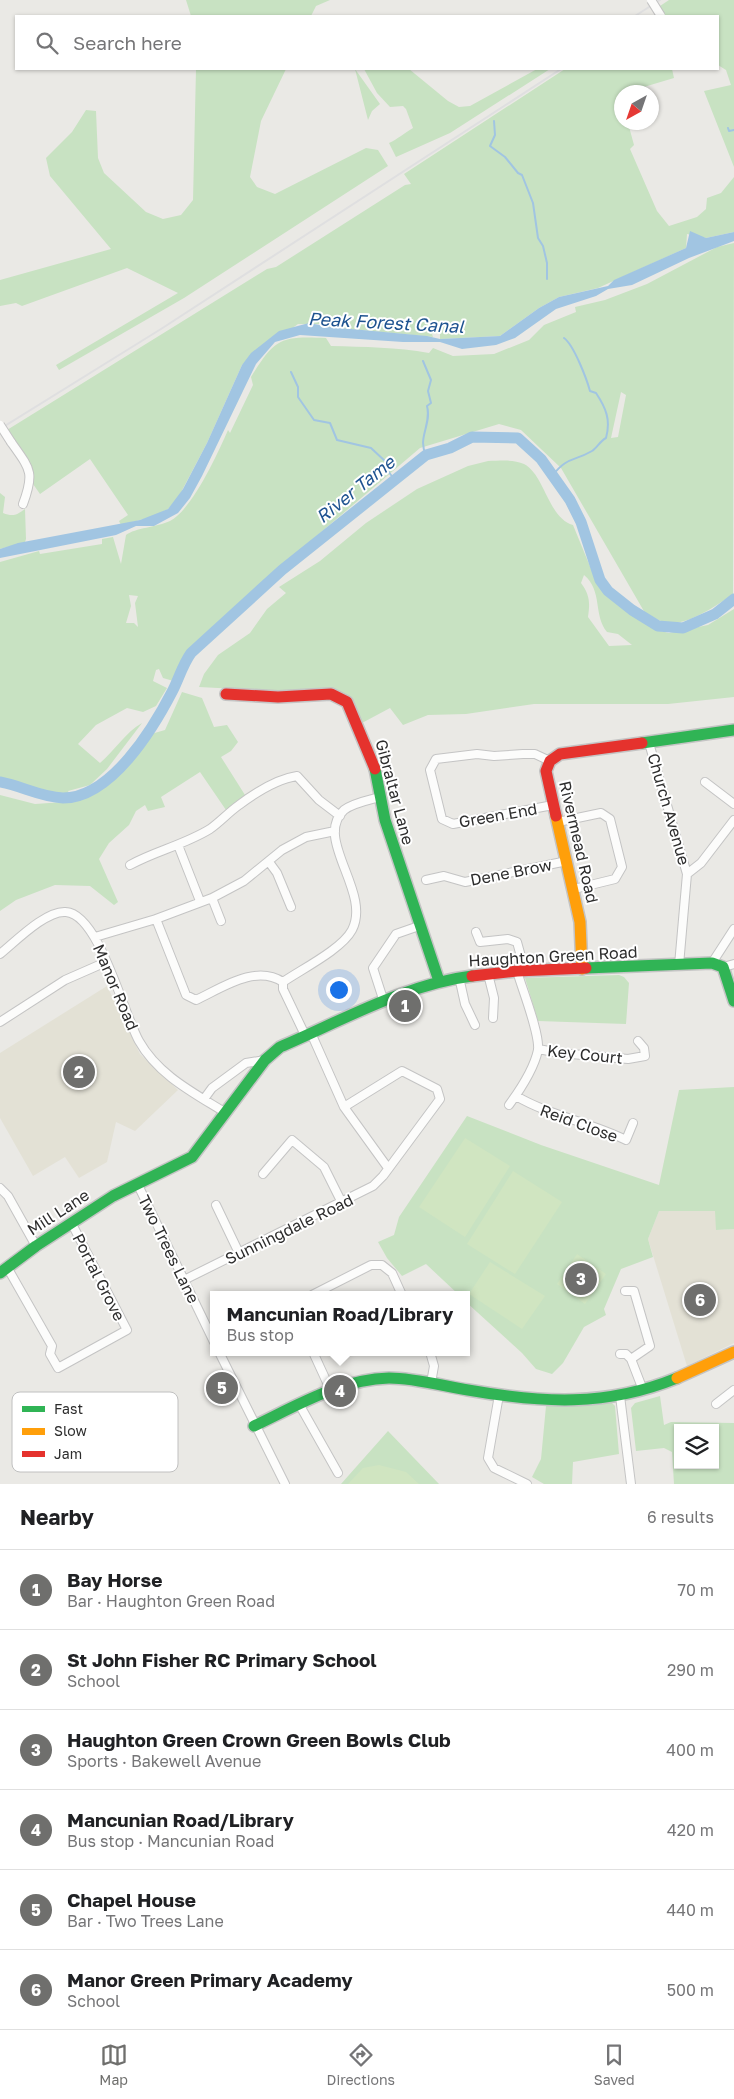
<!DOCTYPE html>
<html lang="en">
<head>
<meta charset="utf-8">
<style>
	:root { --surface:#fff; --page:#f6f6f6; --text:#202124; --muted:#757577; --line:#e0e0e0; --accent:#6f6f6d }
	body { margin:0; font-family:"Golos Text",sans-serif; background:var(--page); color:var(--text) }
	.controls { position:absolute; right:15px; bottom:15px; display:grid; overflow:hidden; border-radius:0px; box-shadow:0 1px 4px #0004 }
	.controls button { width:45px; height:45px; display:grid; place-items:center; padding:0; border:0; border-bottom:1px solid var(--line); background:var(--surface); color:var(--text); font:25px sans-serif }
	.compass { position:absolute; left:614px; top:85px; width:45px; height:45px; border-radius:50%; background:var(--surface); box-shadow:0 1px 4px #0004; rotate:220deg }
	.you { position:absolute; left:338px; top:989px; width:18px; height:18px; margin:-12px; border:4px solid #fff; border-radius:50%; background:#1a73e8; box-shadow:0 0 0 8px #1a73e833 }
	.badge { display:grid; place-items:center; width:32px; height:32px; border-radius:50%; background:var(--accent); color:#fff; font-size:16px; font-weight:700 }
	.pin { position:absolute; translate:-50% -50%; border:2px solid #fff; box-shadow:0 1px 5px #0006 }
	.popup { position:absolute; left:210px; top:1291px; width:260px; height:65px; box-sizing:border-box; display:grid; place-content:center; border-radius:0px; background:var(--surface); filter:drop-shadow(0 1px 4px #0005); font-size:16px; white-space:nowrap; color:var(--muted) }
	.popup b { font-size:19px; color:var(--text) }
	.popup::after { content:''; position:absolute; left:50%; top:100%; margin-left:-10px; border:10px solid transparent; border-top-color:var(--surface) }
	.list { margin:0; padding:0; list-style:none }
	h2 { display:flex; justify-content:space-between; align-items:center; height:65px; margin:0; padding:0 20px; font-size:21px }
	h2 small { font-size:16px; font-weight:400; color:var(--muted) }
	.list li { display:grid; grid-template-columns:32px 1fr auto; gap:15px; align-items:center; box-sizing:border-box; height:80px; padding:0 20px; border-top:1px solid var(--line) }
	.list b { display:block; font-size:19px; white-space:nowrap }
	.list p { margin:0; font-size:16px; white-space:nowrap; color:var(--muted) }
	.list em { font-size:16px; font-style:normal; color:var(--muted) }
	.icon { flex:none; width:28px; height:28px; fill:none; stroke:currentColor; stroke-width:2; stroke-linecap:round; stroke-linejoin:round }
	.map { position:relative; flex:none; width:734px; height:1484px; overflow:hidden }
	.search { position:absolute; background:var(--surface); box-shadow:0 1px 4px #0004; left:15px; right:15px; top:15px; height:55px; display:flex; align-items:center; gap:12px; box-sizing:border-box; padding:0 18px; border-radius:0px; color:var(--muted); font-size:19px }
	.sheet { height:545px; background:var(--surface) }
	nav { display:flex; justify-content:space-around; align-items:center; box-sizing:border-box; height:70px; border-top:1px solid var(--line); background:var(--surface); font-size:14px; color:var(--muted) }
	nav a { display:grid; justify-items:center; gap:2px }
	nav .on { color:var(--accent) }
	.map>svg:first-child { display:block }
</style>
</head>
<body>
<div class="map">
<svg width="734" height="1484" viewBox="0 0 734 1484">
	<rect width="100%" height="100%" fill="#eae9e5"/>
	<path fill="#e3e1d5" d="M107,986L140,1054L178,1090L135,1131L116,1122L107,1162L79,1178L65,1157L33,1176L0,1118V1053Z
		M659,1211H716V1230L734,1229V1343L687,1366L648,1239Z"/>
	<path fill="#c8e2c2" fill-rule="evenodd" d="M186,0H330L316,6L311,16H191Z
		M669,0H734V167L704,91L731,85L726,70L718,65V16H664L657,8Z
		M196,69H286L261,121L250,177L257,187L275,194L366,148L378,150L388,166L184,298L59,370L56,365L178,293L127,268L22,306L16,303L0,306V280L111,249L50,176L46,158L72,132L86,110L96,111L98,158L104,173L146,212L163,219L181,215L193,200Z
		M355,69L380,104L372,111L368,120Z
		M364,69H409L448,101L459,107L470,106L537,69H550L450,133L396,157L389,143C398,139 404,133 413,128L406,109L403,106L390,107L377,93Z
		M565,69H672L674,78L637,89V92H622V122L628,123L634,145L630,149L657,211L669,226L697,217L706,209L707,198L721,193L734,177V232L706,238L687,234L686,248L598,288L559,297L539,308L500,336L440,339V333L432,334L433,337L330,327L319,324H298L242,365L207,443L178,498L168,509L155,516L121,525L119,521L128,515L90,459L40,494L33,484L32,472L7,430L267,269L276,267L405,185L411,184L404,174Z
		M734,243L733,594C718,605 685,627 666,623C659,621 652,616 645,613L561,468L521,430L499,424L420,448L246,596L249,599L191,653L186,660L177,682L163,678L159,669L156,670L153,681L167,688L156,706L143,712L127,708L96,725L78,744L100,763C114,751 126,732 142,723L107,769L90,785L68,791L71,797C45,800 25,786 0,782V562L39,551L40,554L102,544V539L113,537L121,564L126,535C135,528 157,527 170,521C192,510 218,453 228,430L230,433L253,385L251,377C275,338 281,336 326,338L331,346C364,347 397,347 429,353L433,348L453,356L494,354L529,340L544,325L576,312L575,307L605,300L647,284L717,247ZM621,392L626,395L618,437L611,438ZM129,595L138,596L135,603L138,627L134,623H126L131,606Z
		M488,461C499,461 514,459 524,464C545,475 548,518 573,525L596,581L622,606L656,630L669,633L708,625L734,609V697L668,704H534L466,714L428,715L403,725L390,708L362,723L352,701L342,693L331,690L297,692L199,687L204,674L218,655L250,633L267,609L286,593L279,587L320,561L366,523L417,489L468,466ZM584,575C603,591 593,615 607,632L618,634L632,645L609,646L588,617C590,603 590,595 581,583Z
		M0,493L5,497L3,513C13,517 17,515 25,509L26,539L25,542L0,549Z
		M182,692L202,698L214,727L227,725L238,742L231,751L221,757L245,795L226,810L200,772L161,797L165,807L148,811L145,805L136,811L129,825L109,843L99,859L118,902L114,905L90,886L55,885L16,900L0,911V795L35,804L78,801V796L98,787L111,777L144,736L165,730Z
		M619,975L624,977L629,983L626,1024L538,1021L525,978Z
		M734,1087V1229L716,1230L715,1211H659L648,1239L653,1257L621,1269L604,1309L606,1315L584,1327L563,1363L552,1374L536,1369L522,1353L466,1302V1295H459L426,1264L402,1276L387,1258L378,1242L394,1235L399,1217L467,1116L541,1145L659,1185L679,1090Z
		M660,1396L664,1425L671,1422L734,1423V1484H674L672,1452L664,1448L636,1451L631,1408L635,1403ZM678,1428H715V1465H678Z
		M611,1402L615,1406L619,1454L573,1462L572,1484H544L532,1477L541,1459L546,1406Z
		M388,1431L439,1484H341Z"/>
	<path fill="#d0e5c1" d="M465,1138L510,1166L465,1237L419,1207Z
		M513,1171L562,1202L515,1274L467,1244Z
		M577,1254L606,1274L585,1304L557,1284Z
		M490,1262L545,1296L522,1329L469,1294Z
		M379,1465L406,1472L419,1484H348L363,1468Z"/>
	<path fill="#a1c5e2" d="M690,231L706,238L734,232V241L689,258L632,285L608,289L596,296L556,309L515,338L496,345L462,349L440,342H403L300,335L275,342L256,364L202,476L190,498L178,513L154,526H136L116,535L0,558V549L18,543L140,520L168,509L183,489L207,443L242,365L251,353L279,331L309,323L330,327L427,336L440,339L500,336L539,308L559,297L608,286L614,280L686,248Z"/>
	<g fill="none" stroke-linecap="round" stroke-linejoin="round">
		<path stroke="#a1c5e2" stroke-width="2" d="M494,121L495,135L490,146L505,157L518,173L522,175L533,203L538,238L543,246L547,263V279
			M728,128L729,131L734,130
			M423,361L431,380L428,391L431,403L427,406C432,424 417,438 426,455
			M291,372L298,387V397L314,420L330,423L337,440L371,448L386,462L385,467L394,479
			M552,476C568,456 573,462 592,451C597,448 600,441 606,438C611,420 606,408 596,393L590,391C587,380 574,345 564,338"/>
		<path stroke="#a1c5e2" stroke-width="11" d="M0,782C22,786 40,797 63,798C111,798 153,729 173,690C179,678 183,664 191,653L282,570L426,455L450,448L472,437L518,438L541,459L570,500L581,522L600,580L608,591L632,610L658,626L683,628L715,614L734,599"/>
		<defs>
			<path id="street" d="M11,442C30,469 35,472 23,504
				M649,743L687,874L679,965
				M550,761L535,754H523L494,756L477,754L436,759L430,770L442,819L453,824L553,805
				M705,782L734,804
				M558,822L601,813L610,819L622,867L615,879L574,889
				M178,845L200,901
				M269,862L277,873L291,907
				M130,865C155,851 184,845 210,829C220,822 229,812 239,805C255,793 277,779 297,776L319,800L340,816
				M687,874L701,863L734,820
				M426,880L444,876L465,882L567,861
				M212,898L221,921
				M156,919L186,995L196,1000C222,988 255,964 283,982
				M476,932L480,942L508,939L517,942L525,971
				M95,937L156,919L212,898L244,881L282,850L306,837L335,831
				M0,954C15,942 46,910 66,912C99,914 124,1015 139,1041C158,1075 194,1093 226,1113
				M712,963L734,929
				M723,967L734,964
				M488,974L494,998L493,1018
				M459,977L465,1004L475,1025
				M384,1002L373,968L396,934L419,926
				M0,1022L65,980L106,962
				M311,1033L344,1107L388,1168
				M305,1035L283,989V982C302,969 342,949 352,930C372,892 313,839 344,810C353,803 369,800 380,797
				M538,1049L560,1053L628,1059L645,1056L644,1048L638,1041
				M516,1096C550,1116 590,1122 626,1140L633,1123
				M204,1099L212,1088L246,1063L265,1060
				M509,1105C520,1090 534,1069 538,1050C540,1033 522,989 517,971
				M263,1174L292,1140L324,1167L342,1203
				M137,1183L214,1342
				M0,1188L8,1196L36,1246
				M216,1205L239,1253
				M7,1267L52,1346L50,1354L58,1368L127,1330L72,1224
				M184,1280L373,1186L383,1176L440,1099L437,1089L402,1071L344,1107
				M625,1291H634L650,1346L631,1359
				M312,1295L371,1265H382L392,1273L402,1295
				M219,1352L285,1484
				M313,1352L330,1389
				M430,1352L434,1366L431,1383
				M620,1354H626L631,1359L643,1390
				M499,1395L488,1458L494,1468L527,1484
				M620,1396L631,1484
				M299,1404L338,1473
				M716,1404L734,1390"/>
			<path id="fast" d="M642,743L734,730
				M375,769L385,820L439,981
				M586,968L712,963L723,967L734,1001
				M0,1273L36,1246L113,1196L192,1157L265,1060L280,1047C341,1021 406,984 472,976
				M254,1426C296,1406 341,1379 389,1378C415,1378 443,1386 468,1390C542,1403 606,1407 677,1378"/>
			<path id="slow" d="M556,816L580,922L582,969
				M677,1378L734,1352"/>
			<path id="jam" d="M226,694L278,697L331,694L347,702L375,769
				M556,816L546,771L550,761L560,754L642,743
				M472,976L517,971L586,968"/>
		</defs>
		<use href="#street" stroke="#c4c4c4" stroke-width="10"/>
		<use href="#fast" stroke="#c4c4c4" stroke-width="14"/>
		<use href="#slow" stroke="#c4c4c4" stroke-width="14"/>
		<use href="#jam" stroke="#c4c4c4" stroke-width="14"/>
		<use href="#street" stroke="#fcfcfb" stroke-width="8"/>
		<use href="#fast" stroke="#30b455" stroke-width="11"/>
		<use href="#slow" stroke="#ff9f0a" stroke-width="11"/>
		<use href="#jam" stroke="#e5322d" stroke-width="11"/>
		<path stroke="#dfdfe0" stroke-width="2" d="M635,16L660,0
			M0,429L161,329L561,69"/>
		<defs>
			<path id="street-bridge" d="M651,0L661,16
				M0,425L11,442"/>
		</defs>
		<use href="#street-bridge" stroke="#c4c4c4" stroke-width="10" stroke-linecap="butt"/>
		<use href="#street-bridge" stroke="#fcfcfb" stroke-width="8"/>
	</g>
	<g text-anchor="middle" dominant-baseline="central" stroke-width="4" stroke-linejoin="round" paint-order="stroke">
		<g font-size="16" fill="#2d2d2d" stroke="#fff">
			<text transform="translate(395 792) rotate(75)">Gibraltar Lane</text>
			<text transform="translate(669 809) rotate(74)">Church Avenue</text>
			<text transform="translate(498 815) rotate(-10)">Green End</text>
			<text transform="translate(579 842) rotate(77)">Rivermead Road</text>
			<text transform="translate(511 872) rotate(-11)">Dene Brow</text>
			<text transform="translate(553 956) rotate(-3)">Haughton Green Road</text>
			<text transform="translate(116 987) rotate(67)">Manor Road</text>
			<text transform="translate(585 1054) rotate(6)">Key Court</text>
			<text transform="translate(579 1123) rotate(20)">Reid Close</text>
			<text transform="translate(58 1212) rotate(-33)">Mill Lane</text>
			<text transform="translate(289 1229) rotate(-26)">Sunningdale Road</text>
			<text transform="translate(169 1249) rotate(64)">Two Trees Lane</text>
			<text transform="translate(99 1277) rotate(63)">Portal Grove</text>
		</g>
		<g font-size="18" font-style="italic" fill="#1e5390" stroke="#fff">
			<text transform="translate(386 322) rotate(3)">Peak Forest Canal</text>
			<text transform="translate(355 489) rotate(-39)">River Tame</text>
		</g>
	</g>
	<rect x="12" y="1392" width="166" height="80" rx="8" fill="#fff" stroke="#c0c0c0" stroke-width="1"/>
	<rect x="22" y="1406" width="23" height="6" fill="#30b455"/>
	<rect x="22" y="1428" width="23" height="7" fill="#ff9f0a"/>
	<rect x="22" y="1451" width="23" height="6" fill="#e5322d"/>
	<g font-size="14" fill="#2d2d2d">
		<text x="54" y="1414">Fast</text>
		<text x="54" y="1436">Slow</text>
		<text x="54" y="1459">Jam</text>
	</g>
</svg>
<div class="controls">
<button><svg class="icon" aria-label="layers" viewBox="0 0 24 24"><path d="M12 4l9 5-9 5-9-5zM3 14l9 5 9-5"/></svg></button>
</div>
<svg class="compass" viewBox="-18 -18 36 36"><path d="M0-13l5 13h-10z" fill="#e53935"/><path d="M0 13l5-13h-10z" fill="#757577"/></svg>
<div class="you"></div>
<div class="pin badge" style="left:405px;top:1006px">1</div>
<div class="pin badge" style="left:79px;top:1072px">2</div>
<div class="pin badge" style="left:581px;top:1279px">3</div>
<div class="pin badge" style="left:340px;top:1391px">4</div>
<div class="popup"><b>Mancunian Road/Library</b>Bus stop</div>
<div class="pin badge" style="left:222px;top:1388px">5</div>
<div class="pin badge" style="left:700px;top:1300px">6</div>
<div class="search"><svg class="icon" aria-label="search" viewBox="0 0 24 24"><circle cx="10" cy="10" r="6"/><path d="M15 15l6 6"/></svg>Search here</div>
</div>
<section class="sheet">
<h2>Nearby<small>6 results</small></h2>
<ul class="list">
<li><span class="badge">1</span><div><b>Bay Horse</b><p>Bar · Haughton Green Road</p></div><em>70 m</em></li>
<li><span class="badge">2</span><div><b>St John Fisher RC Primary School</b><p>School</p></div><em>290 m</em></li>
<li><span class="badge">3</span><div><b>Haughton Green Crown Green Bowls Club</b><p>Sports · Bakewell Avenue</p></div><em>400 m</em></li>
<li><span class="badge">4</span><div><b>Mancunian Road/Library</b><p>Bus stop · Mancunian Road</p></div><em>420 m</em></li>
<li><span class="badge">5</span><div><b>Chapel House</b><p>Bar · Two Trees Lane</p></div><em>440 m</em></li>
<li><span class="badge">6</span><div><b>Manor Green Primary Academy</b><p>School</p></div><em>500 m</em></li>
</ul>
</section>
<nav>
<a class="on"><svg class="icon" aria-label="map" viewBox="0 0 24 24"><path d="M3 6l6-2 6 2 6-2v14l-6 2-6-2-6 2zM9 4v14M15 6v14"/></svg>Map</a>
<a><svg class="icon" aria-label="directions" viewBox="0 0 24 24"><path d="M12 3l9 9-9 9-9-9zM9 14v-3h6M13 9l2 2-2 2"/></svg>Directions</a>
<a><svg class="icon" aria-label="saved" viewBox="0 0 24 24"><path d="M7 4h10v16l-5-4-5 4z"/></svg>Saved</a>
</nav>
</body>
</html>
